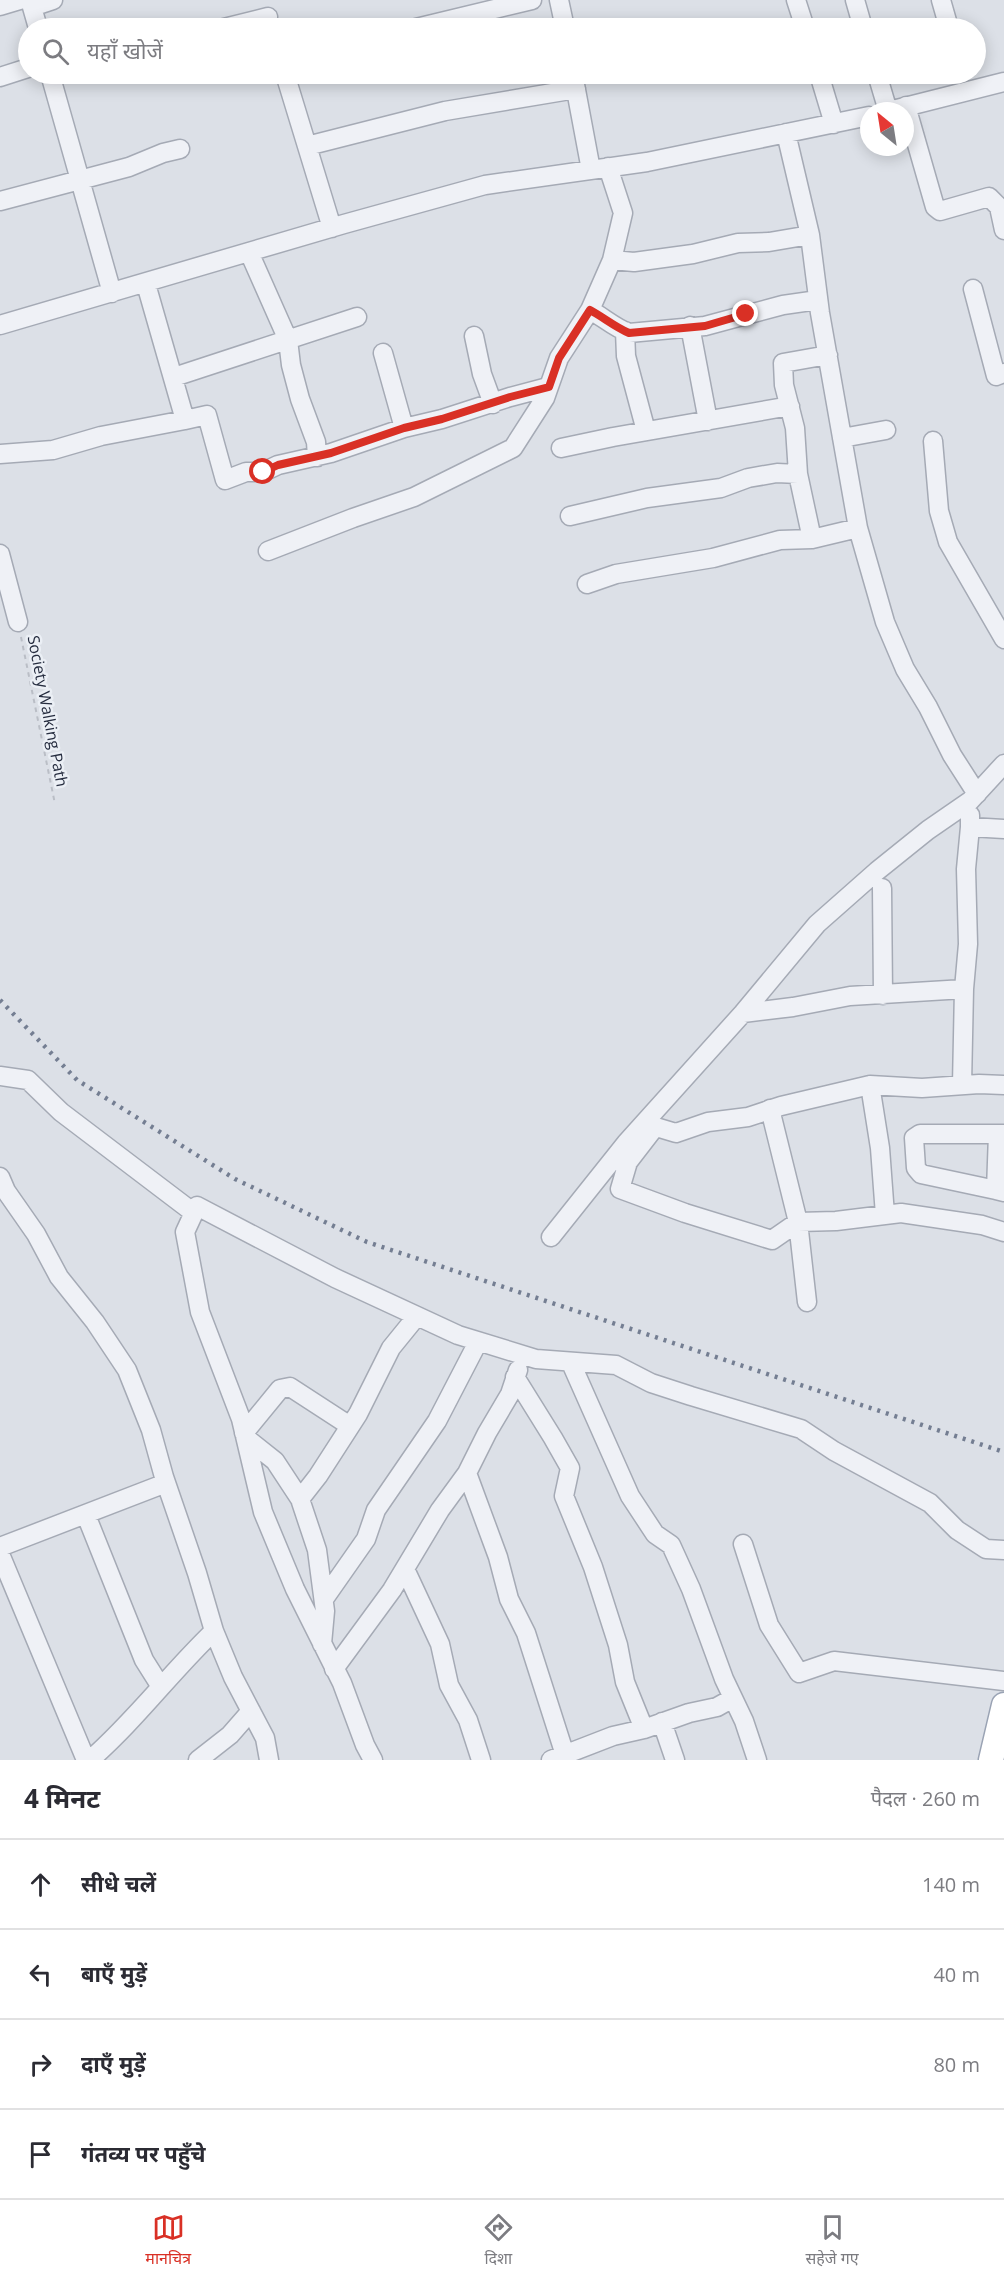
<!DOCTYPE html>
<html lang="hi">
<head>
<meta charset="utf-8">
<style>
	:root { --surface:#fff; --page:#f2f2f3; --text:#2b2b33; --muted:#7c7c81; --line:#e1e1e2; --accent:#d93025 }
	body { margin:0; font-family:"Open Sans","Noto Sans Devanagari",sans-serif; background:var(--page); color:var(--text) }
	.compass { position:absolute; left:860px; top:102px; width:54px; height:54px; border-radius:50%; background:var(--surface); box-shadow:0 3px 15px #0003; rotate:330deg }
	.stop { position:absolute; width:18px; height:18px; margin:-14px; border:4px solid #d93025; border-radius:50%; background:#fff }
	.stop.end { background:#d93025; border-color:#fff; box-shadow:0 2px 6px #0008 }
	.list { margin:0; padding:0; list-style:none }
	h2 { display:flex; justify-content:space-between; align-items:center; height:78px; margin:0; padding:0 24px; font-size:26px }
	h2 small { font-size:20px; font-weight:400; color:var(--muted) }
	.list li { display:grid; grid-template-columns:39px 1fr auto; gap:18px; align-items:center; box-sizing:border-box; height:90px; padding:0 24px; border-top:2px solid var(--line) }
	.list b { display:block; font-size:22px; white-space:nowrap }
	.list em { font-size:20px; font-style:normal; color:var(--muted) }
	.icon { flex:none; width:33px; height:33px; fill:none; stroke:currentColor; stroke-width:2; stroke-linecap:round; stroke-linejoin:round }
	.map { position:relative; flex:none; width:1004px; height:1760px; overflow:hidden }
	.search { position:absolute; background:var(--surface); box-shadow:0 3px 15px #0003; left:18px; right:18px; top:18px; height:66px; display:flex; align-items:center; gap:15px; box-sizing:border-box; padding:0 21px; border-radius:33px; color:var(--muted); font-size:22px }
	.sheet { height:438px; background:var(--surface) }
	nav { display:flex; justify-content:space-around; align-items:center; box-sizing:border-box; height:84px; border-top:2px solid var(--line); background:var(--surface); font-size:16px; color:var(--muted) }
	nav a { display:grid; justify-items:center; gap:3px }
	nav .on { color:var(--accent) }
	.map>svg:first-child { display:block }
</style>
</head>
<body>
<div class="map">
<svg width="1004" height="1760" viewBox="0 0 1004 1760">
	<rect width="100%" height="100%" fill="#dce0e7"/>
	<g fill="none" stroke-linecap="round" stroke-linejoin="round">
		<defs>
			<path id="minor" d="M30,0L38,28
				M559,0L565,28
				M796,0L805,28
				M855,0L863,28
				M941,0L949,28
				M0,6L20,0
				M32,7L53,0
				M224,28L268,17
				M416,28L532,0
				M50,74L112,293
				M285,74L332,228
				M573,74L591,170
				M819,74L834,124
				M877,74L888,111
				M0,77L28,68
				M906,106L935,207L940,211L989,197L999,207L1004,230
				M889,111L1004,82
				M786,133L810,235L820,313L858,528L885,622L905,669L928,707L952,755L977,794
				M307,146L445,111L576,89
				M0,201L129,167L163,153L180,149
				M249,252L288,340L291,365L300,399L316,442L317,457
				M612,260L634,262L693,254L738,243L769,242L810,235
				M973,289L996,376L1004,373
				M590,310C603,317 615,328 629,333L705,326L783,305L818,300
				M0,325L344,224L485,185L647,162L869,116
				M690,326L708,421
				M625,331L626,356L646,431
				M474,336L482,374L493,404
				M383,353L404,428
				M174,377L357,317
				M185,420L207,415L225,480L246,472H263L278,465L331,453L404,428L442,419L510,397L548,387
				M842,438L886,430
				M933,441L939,511L948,542L1004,639
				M561,448L613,437L790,406
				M0,454L53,450L101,436L185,420L146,284
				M570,516L647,498L721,488L748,478L777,473L798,474
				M812,539L798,474L795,428L784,385L783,363L828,355
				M268,551L353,518L414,497L513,448L545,398L559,358L590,310L612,260L623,213L608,167
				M0,554L18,622
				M587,584L616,574L713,558L780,540L812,539L858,528
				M970,815V827L1004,829
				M882,888L883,995
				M743,1013L793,1007L850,996L964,989L968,944L966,869L970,827
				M0,1076L28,1080L61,1112L194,1213
				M870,1085L880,1148L885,1215
				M962,1085L964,989
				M770,1109L798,1222L807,1302
				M646,1124L676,1133L708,1122L748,1117L781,1106L870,1085L922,1088L979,1084L1004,1085
				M655,1127L628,1162L620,1189L685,1213L772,1240L798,1222L836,1221L901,1213L982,1225L1004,1232
				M1004,1134H998L996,1190L1004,1192
				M0,1177L6,1191L36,1234L59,1277L95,1322L127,1370L151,1430L164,1477L197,1573L214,1631L233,1677L265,1738L269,1760
				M996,1190L921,1174L916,1168L914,1138L920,1134H998
				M551,1237L626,1143L743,1013L817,924L877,871L928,830L970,801L1004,764
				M571,1363L630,1496L655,1534L671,1545L691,1589L724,1679L744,1721L757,1760
				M515,1377L553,1438L570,1468L564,1496L593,1567L618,1645L625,1682L644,1729
				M244,1433L280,1389L290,1387L350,1426
				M246,1438L275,1461L300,1499L317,1550L325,1611L322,1644
				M467,1473L498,1557L509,1599L526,1633L565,1755
				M300,1499L318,1476L358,1414L391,1348L417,1316
				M86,1515L144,1660L161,1687
				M743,1544L769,1625L799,1673L834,1661L1004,1681
				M0,1547L166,1483
				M0,1554L86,1760
				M405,1569L440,1644L449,1685L468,1720L481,1760
				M324,1599L366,1539L376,1510L437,1421L478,1342
				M334,1669L392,1590L440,1510L467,1473L487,1433L510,1394L518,1370
				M662,1722L675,1760
				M90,1760C135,1721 171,1672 214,1631
				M198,1760L230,1735L251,1711
				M373,1760L365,1745L342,1683L295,1589L263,1512L241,1419L200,1312L185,1232L197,1206L335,1278L458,1335L536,1359L616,1365L651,1383L691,1396L801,1429L834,1451L930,1503L957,1530L986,1549L1004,1550
				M551,1760L613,1736L644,1729L689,1713L717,1707L733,1698"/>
			<path id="major" d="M991,1760L1004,1705"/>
		</defs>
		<use href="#minor" stroke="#a5aab5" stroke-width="21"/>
		<use href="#major" stroke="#9aa3b4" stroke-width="27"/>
		<path stroke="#babec6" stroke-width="2" stroke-dasharray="4.5 4.5" stroke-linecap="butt" d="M21,637L55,804"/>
		<use href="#minor" stroke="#eff1f6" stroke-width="18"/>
		<use href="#major" stroke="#fff" stroke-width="24"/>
		<path stroke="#747e92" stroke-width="4.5" stroke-dasharray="3 6" stroke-linecap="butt" d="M0,1000L77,1080L235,1179L367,1242L1004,1452"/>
	</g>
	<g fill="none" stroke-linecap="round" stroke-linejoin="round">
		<path stroke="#d93025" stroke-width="8" d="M263,472L278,465L331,453L404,428L442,419L510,397L549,387L559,358L590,310C603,317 615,327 629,333L705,326L746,314"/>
	</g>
	<g text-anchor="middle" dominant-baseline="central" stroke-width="5" stroke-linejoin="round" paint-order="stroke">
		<g font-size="16" fill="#252c3f" stroke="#ebeff5">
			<text transform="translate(48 711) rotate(79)">Society Walking Path</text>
		</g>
	</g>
</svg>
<svg class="compass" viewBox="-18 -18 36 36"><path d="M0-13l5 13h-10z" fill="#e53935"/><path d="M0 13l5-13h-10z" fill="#7c7c81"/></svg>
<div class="stop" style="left:263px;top:472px"></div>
<div class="stop end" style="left:746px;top:314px"></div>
<div class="search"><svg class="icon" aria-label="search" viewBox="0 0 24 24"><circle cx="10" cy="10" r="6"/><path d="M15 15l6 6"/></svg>यहाँ खोजें</div>
</div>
<section class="sheet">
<h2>4 मिनट<small>पैदल · 260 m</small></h2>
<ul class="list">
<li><svg class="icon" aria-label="ahead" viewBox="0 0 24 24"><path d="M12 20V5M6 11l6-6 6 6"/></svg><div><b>सीधे चलें</b></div><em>140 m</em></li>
<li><svg class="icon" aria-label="left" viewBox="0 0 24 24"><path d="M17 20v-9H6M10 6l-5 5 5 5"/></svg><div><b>बाएँ मुड़ें</b></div><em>40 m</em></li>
<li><svg class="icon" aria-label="right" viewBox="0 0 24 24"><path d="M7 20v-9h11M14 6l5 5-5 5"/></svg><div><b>दाएँ मुड़ें</b></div><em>80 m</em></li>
<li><svg class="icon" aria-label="arrive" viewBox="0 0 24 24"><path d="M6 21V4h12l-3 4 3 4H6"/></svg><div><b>गंतव्य पर पहुँचे</b></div></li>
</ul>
</section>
<nav>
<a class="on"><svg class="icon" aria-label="map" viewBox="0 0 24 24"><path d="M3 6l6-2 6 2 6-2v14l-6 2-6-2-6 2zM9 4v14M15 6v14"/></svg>मानचित्र</a>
<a><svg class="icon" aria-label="directions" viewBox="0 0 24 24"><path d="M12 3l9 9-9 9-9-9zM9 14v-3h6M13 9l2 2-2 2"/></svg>दिशा</a>
<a><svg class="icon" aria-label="saved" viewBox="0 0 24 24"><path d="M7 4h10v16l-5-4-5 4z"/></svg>सहेजे गए</a>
</nav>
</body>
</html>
